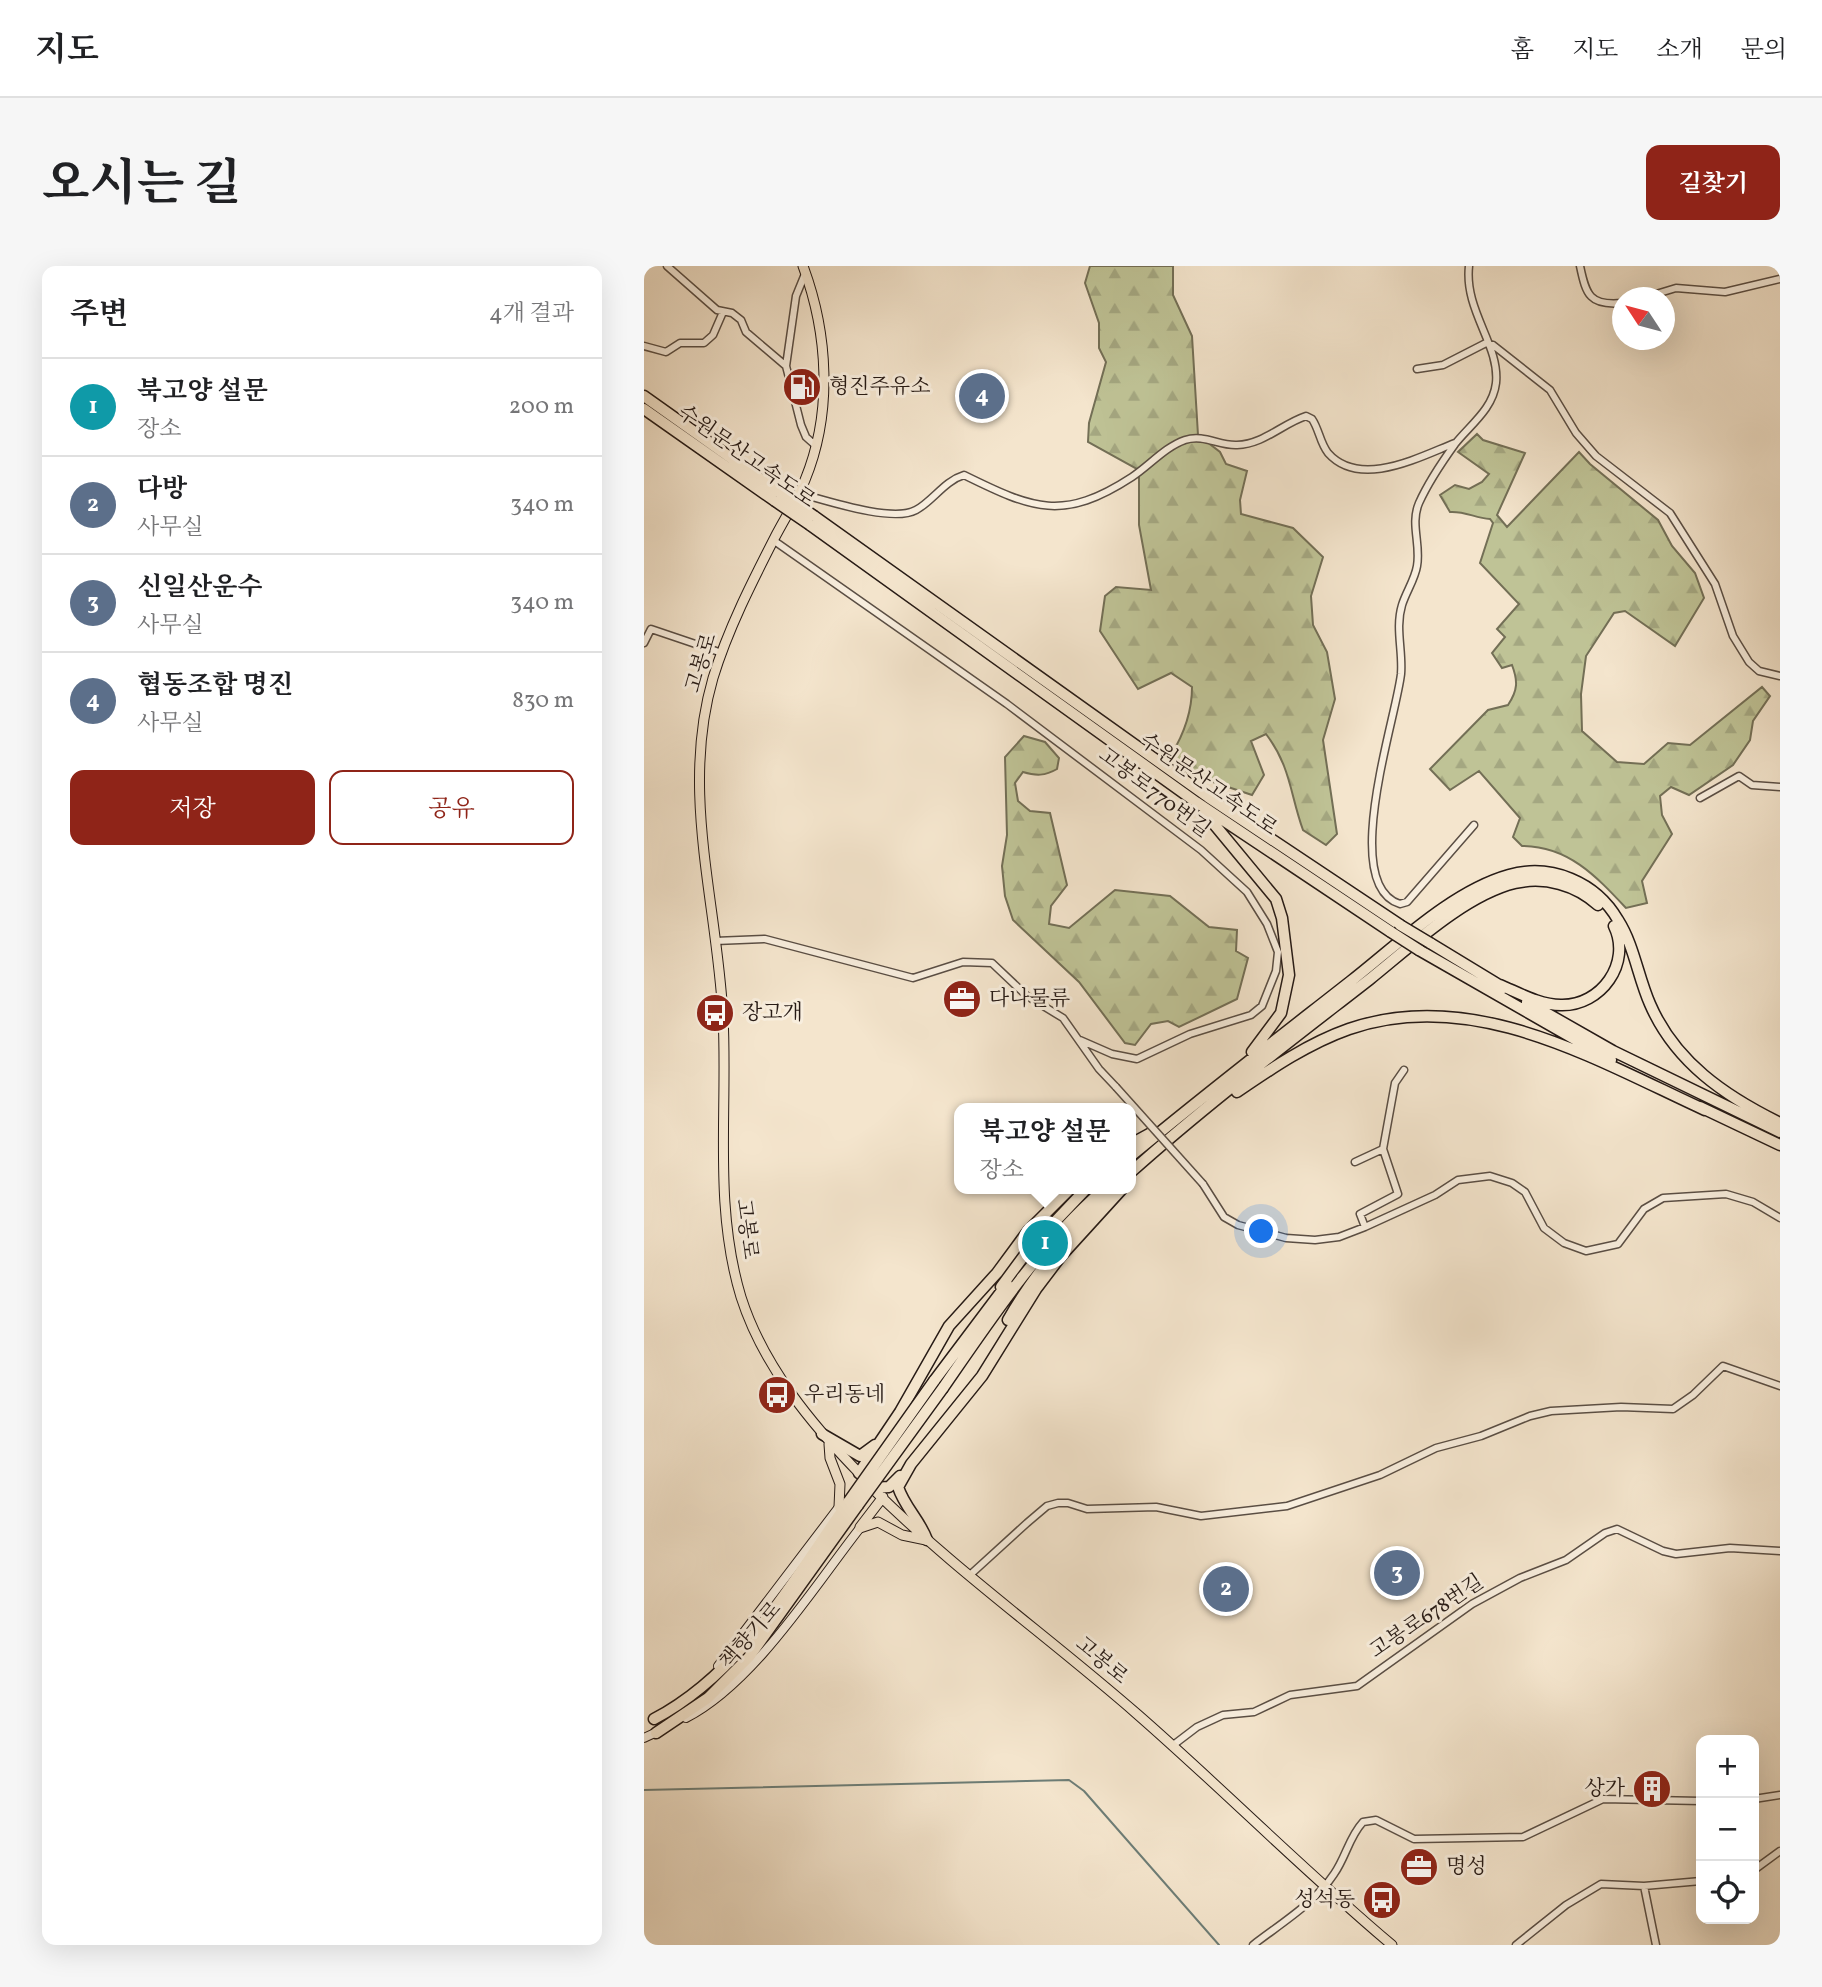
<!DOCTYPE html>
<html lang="ko">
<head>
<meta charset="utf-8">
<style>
	:root { --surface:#fff; --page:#f6f6f6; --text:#202124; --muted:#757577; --line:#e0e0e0; --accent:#8f2418 }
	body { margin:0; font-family:Vollkorn,"Noto Serif KR",serif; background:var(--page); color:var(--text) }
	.controls { position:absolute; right:21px; bottom:21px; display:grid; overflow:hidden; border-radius:14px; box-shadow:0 7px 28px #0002 }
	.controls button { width:63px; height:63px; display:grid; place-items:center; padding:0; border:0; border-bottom:2px solid var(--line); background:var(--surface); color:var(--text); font:35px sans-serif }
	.compass { position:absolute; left:968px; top:21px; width:63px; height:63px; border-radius:50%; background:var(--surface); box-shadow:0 7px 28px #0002; rotate:306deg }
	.you { position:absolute; left:618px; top:966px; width:24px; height:24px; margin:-18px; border:5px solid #fff; border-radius:50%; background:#1a73e8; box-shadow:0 0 0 10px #1a73e833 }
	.badge { display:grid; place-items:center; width:46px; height:46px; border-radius:50%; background:var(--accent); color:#fff; font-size:23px; font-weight:700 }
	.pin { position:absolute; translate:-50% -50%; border:4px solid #fff; box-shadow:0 2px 7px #0006 }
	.popup { position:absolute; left:310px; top:837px; width:182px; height:91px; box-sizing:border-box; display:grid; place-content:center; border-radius:14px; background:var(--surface); filter:drop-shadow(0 2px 5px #0005); font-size:23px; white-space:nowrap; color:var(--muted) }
	.popup b { font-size:26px; color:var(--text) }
	.popup::after { content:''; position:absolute; left:50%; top:100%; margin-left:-14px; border:14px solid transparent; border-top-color:var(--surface) }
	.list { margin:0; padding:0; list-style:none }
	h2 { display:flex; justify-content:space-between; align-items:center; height:91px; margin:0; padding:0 28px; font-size:30px }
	h2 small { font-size:23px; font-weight:400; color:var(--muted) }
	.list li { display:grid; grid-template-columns:46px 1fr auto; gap:21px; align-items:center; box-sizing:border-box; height:98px; padding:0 28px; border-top:2px solid var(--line) }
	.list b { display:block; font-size:26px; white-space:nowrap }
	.list p { margin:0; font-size:23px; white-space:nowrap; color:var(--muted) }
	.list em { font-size:23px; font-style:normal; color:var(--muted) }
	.actions { display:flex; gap:14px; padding:21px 28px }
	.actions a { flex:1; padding:16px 0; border:2px solid var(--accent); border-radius:14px; text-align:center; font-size:24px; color:var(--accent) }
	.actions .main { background:var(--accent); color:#fff }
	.icon { flex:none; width:38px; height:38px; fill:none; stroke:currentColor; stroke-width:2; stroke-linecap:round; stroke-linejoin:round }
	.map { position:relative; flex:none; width:1136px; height:1679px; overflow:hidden; border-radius:14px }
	header { display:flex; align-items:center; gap:42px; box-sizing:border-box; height:98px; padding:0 35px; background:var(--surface); border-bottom:2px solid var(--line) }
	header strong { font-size:33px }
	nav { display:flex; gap:38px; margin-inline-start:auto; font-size:24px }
	.intro { display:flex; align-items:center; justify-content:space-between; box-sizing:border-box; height:168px; padding:0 42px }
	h1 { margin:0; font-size:49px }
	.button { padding:18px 32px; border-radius:14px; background:var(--accent); color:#fff; font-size:24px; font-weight:700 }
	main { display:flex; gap:42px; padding:0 42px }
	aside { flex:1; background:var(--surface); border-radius:14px; box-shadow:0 7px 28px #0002 }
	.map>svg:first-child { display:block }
</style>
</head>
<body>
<header>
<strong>지도</strong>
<nav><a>홈</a><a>지도</a><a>소개</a><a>문의</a></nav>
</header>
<div class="intro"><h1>오시는 길</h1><a class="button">길찾기</a></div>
<main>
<aside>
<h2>주변<small>4개 결과</small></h2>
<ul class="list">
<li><span class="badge" style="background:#0f9aa8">1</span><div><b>북고양 설문</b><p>장소</p></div><em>200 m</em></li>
<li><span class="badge" style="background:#5c6f8a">2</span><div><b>다방</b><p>사무실</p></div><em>340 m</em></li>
<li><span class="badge" style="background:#5c6f8a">3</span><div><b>신일산운수</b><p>사무실</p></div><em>340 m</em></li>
<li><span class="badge" style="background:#5c6f8a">4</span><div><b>협동조합 명진</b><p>사무실</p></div><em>830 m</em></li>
</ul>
<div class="actions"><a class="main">저장</a><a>공유</a></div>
</aside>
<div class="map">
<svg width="1136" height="1679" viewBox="0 0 1136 1679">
	<defs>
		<pattern id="forest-firs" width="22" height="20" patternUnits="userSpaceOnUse" patternTransform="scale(1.75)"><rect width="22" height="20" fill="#bfc396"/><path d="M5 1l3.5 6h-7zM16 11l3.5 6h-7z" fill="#a4a781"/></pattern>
	</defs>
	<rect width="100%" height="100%" fill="#f4e5cd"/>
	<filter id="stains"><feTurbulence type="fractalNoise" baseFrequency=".00286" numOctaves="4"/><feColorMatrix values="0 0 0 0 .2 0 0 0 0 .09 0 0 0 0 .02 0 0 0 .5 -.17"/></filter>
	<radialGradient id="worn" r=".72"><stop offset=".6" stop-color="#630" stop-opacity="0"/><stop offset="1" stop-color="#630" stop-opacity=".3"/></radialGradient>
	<path fill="url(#forest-firs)" stroke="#736f56" stroke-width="2" d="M446,0H529V29L548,70L554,169L576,186L582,198L603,205L596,234L597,248L649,262L679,291L667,330L669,359L683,386L691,433L679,474L693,568L682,579L659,564C646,528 647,501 622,468L607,475L620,509L608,529L554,511L534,501L527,489C540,468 548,446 548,421L527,407L494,423L456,365L461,330L472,321L507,324L495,259V204L444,176L445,157L462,96L455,82V57L441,17Z
		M833,168L839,174L881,187L853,249L863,261L935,186L946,198L1014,254L1028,280L1051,307L1060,332L1031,380L981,345L970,347L942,390L937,428L938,465L973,496L1000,498L1024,477L1046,479L1118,421L1126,430L1109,455L1106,474L1089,499L1045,529L1027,521L1016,530L1018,549L1028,568L998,615L1003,637L982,642C952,610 924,580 878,580L869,571L876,552L835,505L806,524L786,503L844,444L864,439C874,424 874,415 868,399L858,402L848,387L861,371L853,363L875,338L836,297L849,257L846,253C831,252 821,245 806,246L796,229L811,219L825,223L838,216L845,208L814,186Z
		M380,470L401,476L415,492L413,503C401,510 392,510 379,506L371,517L374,535L386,545L406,547L423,619L407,640L405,658L425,662L471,624L526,630L565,661L593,664L592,685L604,692L593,733L535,761L524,755L507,758L491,779L481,777L435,716L369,654L361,630L358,600L363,569L361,491Z"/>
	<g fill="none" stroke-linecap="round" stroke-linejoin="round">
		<path stroke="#6d7d76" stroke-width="2" d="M0,1524L425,1514L440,1525L575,1679"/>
		<defs>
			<path id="street" d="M23,0L73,44L88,47L97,54L102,66L142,100L157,159L162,171L171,179
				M825,0C820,45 856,79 852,117C849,143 826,159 811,178C798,196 784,217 775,237C766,258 777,278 773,300C771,313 762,326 758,339C751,362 759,385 757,408C752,453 695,619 756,638L763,636L830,559
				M936,0C942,29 946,40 978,37
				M999,32L1032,22L1081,26L1136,13
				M0,80L22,86L36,77H60L69,69L79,46
				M142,100L152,30L161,8
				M773,103L799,99L842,77L849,79L906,124L932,167L952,190L1026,247L1071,318L1089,370L1105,396L1115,405L1136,410
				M154,227C181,234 248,257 272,244C289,235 300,215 320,209C389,243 419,256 488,211C506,199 521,181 541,174C560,168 575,180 593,179C620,178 638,158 662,150L668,153C675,163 676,177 684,187C716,223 775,191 811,177
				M129,274L363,438L557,584L603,626L623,658L634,686L632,705L618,740L607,749L546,768L493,793L468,788L436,774
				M0,377L7,363L78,387
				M1056,532L1095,510L1108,519L1136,521
				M71,675L121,673L269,712L319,696L348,697L383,730L419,752L455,803L472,821
				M711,896L739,883
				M559,918L580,951L594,959L642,972L671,974L695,971L721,961L791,929L814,914L846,910L868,917L881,926L900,962L920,977L942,985L974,978L1000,943L1019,932L1082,928L1109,936L1136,952
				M721,961L716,948L754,928L739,883L751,817L760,804
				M327,1308L383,1257L403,1240L414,1237H424L443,1243L512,1241L557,1250L643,1240L736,1209L792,1182L837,1170L886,1150L907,1145L977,1141L1029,1143L1049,1129L1079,1100L1136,1120
				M528,1480L553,1461L579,1449L610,1446L646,1429L713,1420L828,1338L876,1312L922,1294L961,1267L973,1263L1019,1285L1032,1288L1086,1282L1136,1285
				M1110,1533L1136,1529
				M1110,1604L1136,1585
				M1000,1620L1012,1679
				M609,1679C636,1658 671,1637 690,1608C702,1591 705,1571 719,1556L732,1554L770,1573L879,1571L959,1533L1057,1535
				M872,1679L922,1639L957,1618L1000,1620L1057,1615"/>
			<path id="secondary" d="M74,1400L195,1241
				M42,1452C110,1417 169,1322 216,1262
				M0,1472L15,1465"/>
			<path id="primary" d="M159,0C184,67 189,146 161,214C153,233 141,252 131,271C108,316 84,363 69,412C36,525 73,636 79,750C84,843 69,939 97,1031C119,1100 168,1159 218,1210
				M185,1178L186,1192L196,1218L195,1241
				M227,1221C309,1303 405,1371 493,1448C579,1523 660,1605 748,1679
				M216,1261L239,1231
				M216,1262L234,1256L258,1269L282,1274"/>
			<path id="highway" d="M0,130L135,226
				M0,143L131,235
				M170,250L564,531L756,659
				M166,259L552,536L747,666
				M560,546L632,633L638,652L645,709L637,747L608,786
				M786,677L860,722
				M775,684L967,794
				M856,719C875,727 896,739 917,739C957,740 988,697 970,660
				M883,736L969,785L1136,866
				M593,826C628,802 665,777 705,763C829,720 952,794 1061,844
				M1056,841L1136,879
				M487,878L509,866
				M487,890C559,830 633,773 707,715C753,679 808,625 865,609C907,597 952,616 974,654C990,679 994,711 1006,738C1031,796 1081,830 1136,857
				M487,906C563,838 645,776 726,713C766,681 821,629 871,617C901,610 932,619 954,639
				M357,1021L385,983L442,923
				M364,1054C390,1008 425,968 462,930
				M290,1115L363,1018
				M299,1122C348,1051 395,980 460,923
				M178,1168L216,1190L231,1179
				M215,1207L256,1146L305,1060L353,1007L384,965L426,923
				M228,1222L245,1221L256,1210
				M283,1274C276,1254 261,1242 254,1221L267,1198L338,1110L392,1023L417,990L478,923
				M10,1453C99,1406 148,1315 205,1235
				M12,1467L64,1432L105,1391L214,1239"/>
		</defs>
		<use href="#street" stroke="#5a4e44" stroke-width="9"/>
		<use href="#secondary" stroke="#271b16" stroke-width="10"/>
		<use href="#primary" stroke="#271b16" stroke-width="11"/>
		<use href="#highway" stroke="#271b16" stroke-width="13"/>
		<use href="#street" stroke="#f8eede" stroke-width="6"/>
		<use href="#secondary" stroke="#f8eede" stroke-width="8"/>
		<use href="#primary" stroke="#f4e5cd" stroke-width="9"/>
		<use href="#highway" stroke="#f4e5cd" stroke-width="10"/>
		<defs>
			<path id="street-bridge" d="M472,821L559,918"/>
			<path id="highway-bridge" d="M135,226L170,250
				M131,235L166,259
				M756,659L786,677
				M747,666L775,684
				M205,1235L290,1115
				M214,1239L299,1122"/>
		</defs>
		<use href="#street-bridge" stroke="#5a4e44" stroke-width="9" stroke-linecap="butt"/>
		<use href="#highway-bridge" stroke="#271b16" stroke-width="13" stroke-linecap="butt"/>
		<use href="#street-bridge" stroke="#f8eede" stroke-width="6"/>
		<use href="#highway-bridge" stroke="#f4e5cd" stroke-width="10"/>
	</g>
	<defs>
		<symbol id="fuel-disc" viewBox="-11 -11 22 22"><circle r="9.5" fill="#8f2418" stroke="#f8eede"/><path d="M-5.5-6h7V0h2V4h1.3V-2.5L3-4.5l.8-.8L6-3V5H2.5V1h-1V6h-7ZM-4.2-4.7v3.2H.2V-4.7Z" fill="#fff"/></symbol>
		<symbol id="office-disc" viewBox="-11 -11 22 22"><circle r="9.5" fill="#8f2418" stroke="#f8eede"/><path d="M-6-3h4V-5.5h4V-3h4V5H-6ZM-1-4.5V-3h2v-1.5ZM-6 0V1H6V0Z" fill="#fff"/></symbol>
		<symbol id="bus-disc" viewBox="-11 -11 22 22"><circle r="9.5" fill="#8f2418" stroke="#f8eede"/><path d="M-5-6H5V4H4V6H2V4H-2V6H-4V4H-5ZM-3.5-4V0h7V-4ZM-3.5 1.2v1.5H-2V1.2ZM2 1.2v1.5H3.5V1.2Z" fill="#fff"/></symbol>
		<symbol id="building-disc" viewBox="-11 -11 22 22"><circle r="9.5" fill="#8f2418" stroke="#f8eede"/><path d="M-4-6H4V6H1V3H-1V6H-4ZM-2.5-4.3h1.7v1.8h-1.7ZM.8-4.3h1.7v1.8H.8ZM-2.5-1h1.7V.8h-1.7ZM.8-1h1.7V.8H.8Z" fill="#fff"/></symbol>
	</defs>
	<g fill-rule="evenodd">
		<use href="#fuel-disc" x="136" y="99" width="44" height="44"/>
		<use href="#office-disc" x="296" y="711" width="44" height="44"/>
		<use href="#bus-disc" x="49" y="725" width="44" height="44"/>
		<use href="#bus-disc" x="111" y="1107" width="44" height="44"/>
		<use href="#building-disc" x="986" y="1501" width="44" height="44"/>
		<use href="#office-disc" x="753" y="1579" width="44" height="44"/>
		<use href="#bus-disc" x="716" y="1612" width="44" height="44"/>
	</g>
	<g text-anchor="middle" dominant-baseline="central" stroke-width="6" stroke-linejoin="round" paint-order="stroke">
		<g font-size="21" fill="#271b16" stroke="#f8eede" text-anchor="start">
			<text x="185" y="121">형진주유소</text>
			<text x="345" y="733">다나물류</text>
			<text x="98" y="747">장고개</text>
			<text x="160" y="1129">우리동네</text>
			<text x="981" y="1523" text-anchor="end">상가</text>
			<text x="802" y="1601">명성</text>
			<text x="711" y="1634" text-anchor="end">성석동</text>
		</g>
		<g font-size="21" fill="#271b16" stroke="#f8eede">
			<text transform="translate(102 191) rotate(35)">수원문산고속도로</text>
			<text transform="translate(58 397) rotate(-73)">고봉로</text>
			<text transform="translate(564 519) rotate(35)">수원문산고속도로</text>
			<text transform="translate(510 527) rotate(37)">고봉로770번길</text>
			<text transform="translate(102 963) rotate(83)">고봉로</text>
			<text transform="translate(783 1351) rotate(-34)">고봉로678번길</text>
			<text transform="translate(107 1370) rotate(-49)">책향기로</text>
			<text transform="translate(457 1395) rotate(40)">고봉로</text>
		</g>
	</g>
	<rect width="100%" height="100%" filter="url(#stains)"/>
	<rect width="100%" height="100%" fill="url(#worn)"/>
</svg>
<div class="controls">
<button>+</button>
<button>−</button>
<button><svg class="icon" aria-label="locate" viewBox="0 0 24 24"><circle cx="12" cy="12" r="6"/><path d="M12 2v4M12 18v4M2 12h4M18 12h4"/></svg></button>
</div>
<svg class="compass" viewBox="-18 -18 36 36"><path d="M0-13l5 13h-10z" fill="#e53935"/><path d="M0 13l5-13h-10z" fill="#757577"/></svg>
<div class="you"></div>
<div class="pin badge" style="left:401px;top:977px;background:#0f9aa8">1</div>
<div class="popup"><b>북고양 설문</b>장소</div>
<div class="pin badge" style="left:582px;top:1323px;background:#5c6f8a">2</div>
<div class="pin badge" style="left:753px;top:1307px;background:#5c6f8a">3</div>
<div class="pin badge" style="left:338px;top:130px;background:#5c6f8a">4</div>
</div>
</main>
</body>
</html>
